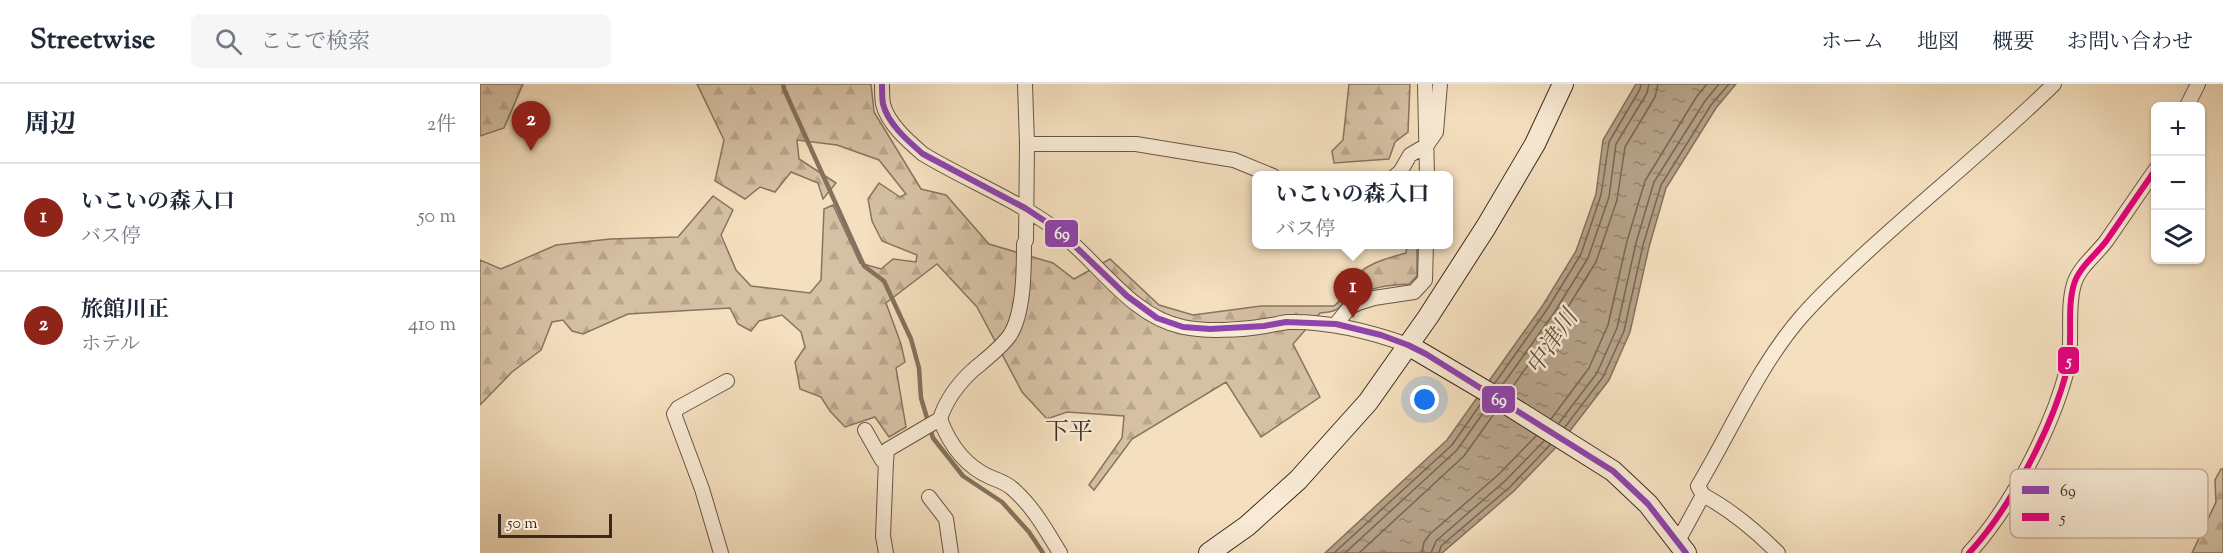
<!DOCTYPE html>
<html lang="ja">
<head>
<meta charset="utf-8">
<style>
	:root { --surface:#fff; --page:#f6f6f7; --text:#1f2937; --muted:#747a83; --line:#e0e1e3; --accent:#8f2418 }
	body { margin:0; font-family:"Sorts Mill Goudy","Noto Serif JP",serif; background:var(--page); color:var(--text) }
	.controls { position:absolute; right:18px; top:18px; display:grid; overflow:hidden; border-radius:9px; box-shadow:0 2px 4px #0004 }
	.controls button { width:54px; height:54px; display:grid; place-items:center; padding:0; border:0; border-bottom:2px solid var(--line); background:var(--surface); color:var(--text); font:30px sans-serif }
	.scale { position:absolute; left:18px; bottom:15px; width:114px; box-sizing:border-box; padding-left:6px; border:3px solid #3c291d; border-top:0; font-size:16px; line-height:21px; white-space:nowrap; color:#3c291d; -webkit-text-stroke:4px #f8ead5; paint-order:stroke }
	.you { position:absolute; left:945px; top:316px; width:21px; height:21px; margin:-15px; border:4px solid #fff; border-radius:50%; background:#1a73e8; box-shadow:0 0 0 9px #1a73e833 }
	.badge { display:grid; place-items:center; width:39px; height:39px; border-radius:50%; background:var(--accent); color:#fff; font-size:20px; font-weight:700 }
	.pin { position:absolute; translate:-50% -50px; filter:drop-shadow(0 2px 3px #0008) }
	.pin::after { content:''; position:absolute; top:32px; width:21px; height:18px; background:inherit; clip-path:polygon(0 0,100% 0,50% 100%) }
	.popup { position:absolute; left:772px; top:87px; width:201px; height:78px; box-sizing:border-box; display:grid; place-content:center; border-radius:9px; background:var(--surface); filter:drop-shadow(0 2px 4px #0005); font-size:20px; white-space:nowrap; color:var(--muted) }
	.popup b { font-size:22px; color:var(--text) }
	.popup::after { content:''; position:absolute; left:50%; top:100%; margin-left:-12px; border:12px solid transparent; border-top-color:var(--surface) }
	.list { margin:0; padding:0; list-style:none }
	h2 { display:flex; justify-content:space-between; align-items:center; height:78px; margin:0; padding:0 24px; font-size:26px }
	h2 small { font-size:20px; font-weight:400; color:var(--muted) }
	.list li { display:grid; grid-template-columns:39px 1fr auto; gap:18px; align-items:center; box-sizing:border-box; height:108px; padding:0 24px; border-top:2px solid var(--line) }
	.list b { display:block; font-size:22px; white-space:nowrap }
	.list p { margin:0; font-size:20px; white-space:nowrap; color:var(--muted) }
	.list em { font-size:20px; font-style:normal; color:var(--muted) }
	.icon { flex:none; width:33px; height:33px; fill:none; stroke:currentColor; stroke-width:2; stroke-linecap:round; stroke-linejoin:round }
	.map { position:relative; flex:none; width:1743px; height:469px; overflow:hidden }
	header { display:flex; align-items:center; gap:36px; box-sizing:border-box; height:84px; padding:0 30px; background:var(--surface); border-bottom:2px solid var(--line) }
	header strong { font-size:28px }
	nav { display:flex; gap:33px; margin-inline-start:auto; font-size:21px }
	.search { width:420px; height:54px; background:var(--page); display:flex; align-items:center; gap:15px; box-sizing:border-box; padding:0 21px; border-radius:9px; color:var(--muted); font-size:22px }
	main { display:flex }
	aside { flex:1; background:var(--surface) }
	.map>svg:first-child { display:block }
</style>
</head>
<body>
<header>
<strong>Streetwise</strong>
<div class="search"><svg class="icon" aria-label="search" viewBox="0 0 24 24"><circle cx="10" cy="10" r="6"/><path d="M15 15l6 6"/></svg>ここで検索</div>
<nav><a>ホーム</a><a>地図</a><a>概要</a><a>お問い合わせ</a></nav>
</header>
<main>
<aside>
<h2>周辺<small>2件</small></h2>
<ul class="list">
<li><span class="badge">1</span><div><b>いこいの森入口</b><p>バス停</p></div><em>50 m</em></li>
<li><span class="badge">2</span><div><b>旅館川正</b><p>ホテル</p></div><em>410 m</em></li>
</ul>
</aside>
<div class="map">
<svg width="1743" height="469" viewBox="0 0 1743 469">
	<defs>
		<pattern id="forest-firs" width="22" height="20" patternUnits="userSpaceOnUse" patternTransform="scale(1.5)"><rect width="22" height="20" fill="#d5c0a3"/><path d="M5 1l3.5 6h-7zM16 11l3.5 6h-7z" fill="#b8a58c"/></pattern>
		<pattern id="water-ripples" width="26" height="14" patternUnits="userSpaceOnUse" patternTransform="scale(1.5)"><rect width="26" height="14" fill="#b5a187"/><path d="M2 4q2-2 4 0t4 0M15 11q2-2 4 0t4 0" fill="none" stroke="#94836e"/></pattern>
	</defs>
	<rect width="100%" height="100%" fill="#f4dfbe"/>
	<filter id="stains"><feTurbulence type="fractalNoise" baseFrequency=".00333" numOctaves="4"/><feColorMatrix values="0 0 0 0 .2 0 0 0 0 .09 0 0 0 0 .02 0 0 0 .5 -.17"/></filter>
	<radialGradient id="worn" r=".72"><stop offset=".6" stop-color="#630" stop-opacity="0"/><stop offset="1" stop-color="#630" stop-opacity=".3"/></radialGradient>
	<path fill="url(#forest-firs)" stroke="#887460" stroke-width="1.5" d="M0,0H43L24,44L0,52Z
		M217,0H391L394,28L441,105L466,111L509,160L573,179L594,195L630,175L679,221L713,231L781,222H854C865,214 861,208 869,199C884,180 904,175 926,169L927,161H937V192L929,200C909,201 891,203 873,213C856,222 864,227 840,229L813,260L840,313L781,353L746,298L652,355L614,406L609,401L642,354L644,332L587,328L567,335L542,308L497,223L457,180L406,219L421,260L425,278L416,284L426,343L409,353L395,333L365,343L350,327L341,313L320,305L315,278L325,263L321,248L302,231L279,237L271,247L258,240L250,224L148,230L103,250L92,247L83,236L72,238L61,266L32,288L0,321V176L21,185L76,161L130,155L198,153L233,112L253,126L241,151L256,186L271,202L330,209L341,196L344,125L353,121L380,179L401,185L413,175L436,178L437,171L402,157L392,137L388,115L399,99L420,113L426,110L399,76L357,61L317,56L319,75L356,99L343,115L338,99L311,88L295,108L280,103L265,115L235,97L244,56Z
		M869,0H930L928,48L915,58L909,75L854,79L852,67L863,56Z
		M1741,385H1743V469H1712L1736,418L1735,396Z"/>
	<path fill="url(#water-ripples)" stroke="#85715d" stroke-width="1.5" d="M1156,0H1256L1236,24L1186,104L1169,163L1150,248L1129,296L1083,356L1034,407L962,469H845L967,356L1063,221L1096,167L1116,110L1123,56Z"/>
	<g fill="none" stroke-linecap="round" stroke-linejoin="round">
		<path stroke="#786552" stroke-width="1.5" d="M1015,299L1068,224L1101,170L1121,111L1129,58L1160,5L1161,0
			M1021,303L1074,229L1108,174L1129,113L1136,60L1167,9L1169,0
			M1029,308L1081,234L1116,178L1137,116L1145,63L1175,13L1178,0
			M1071,335L1109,284L1128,241L1147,157L1165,97L1217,12L1227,0
			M1079,339L1117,289L1137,244L1156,159L1174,98L1225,17L1239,0
			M1085,343L1123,293L1144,247L1163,161L1181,101L1231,21L1249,0
			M854,469L972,361L1002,318
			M865,469L977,366L1008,322
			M879,469L984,372L1016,327
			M942,469L944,458L950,450L1018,391L1056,352
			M951,469L956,457L1025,397L1064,357
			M959,469L961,462L1030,403L1070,361"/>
		<path stroke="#85715d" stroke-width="4.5" d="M303,0L304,5L384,182L404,197L431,255L439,284L441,314L453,354L483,392L522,418L549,448L563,469"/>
		<defs>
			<path id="street" d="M402,0C402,6 402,14 403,20C408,40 428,57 443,70C486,96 533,114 574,144C617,175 649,232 703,243C726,248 762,246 785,242C793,241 800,239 808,238C850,237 889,247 928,261
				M945,0L947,92
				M1707,22L1718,0
				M547,60H656L754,76L793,92
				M915,92L920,88L930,71L947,61L956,48L960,0
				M856,240L869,224L878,219L894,214L934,208L945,196L946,160
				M460,335C466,316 479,299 493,286C506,275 520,265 530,251C544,229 544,185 544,160L546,156L547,60L545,0
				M385,346L402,376L406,377L403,452L406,469
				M406,377L407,366L460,335C469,359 485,382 510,393C519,397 526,398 534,406C554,424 566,446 580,469
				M1223,411L1218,402C1251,347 1279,281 1322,232C1343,208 1367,186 1390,165C1451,109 1515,58 1574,0
				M449,413L466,435L471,469
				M1199,464L1198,457L1223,411C1251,426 1276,447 1298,469
				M241,469L222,405L194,330L198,324L247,297
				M1489,469C1530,425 1572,344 1587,286C1594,258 1586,227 1594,200C1599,183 1617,170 1627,156C1643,133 1659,109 1676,85"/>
			<path id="secondary" d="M928,261L1006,307L1133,387L1168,420L1206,469
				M729,469L767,442L818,396L888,318L948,233L1006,143L1055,60L1083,0"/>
		</defs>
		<use href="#street" stroke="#6a5645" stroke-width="16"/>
		<use href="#secondary" stroke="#3c291d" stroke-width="22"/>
		<use href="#street" stroke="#f8ead5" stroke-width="14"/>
		<use href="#secondary" stroke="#f8ead5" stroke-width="20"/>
		<defs>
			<path id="bus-1" d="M402,0C402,6 402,14 403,20C408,40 428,57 443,70L545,124L577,145L647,212L677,234L703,243L730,245L784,242L806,238L856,240L901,251L928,261L946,270L1133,387L1168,420L1206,469"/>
			<path id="bus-2" d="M1489,469C1530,425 1572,344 1587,286C1594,258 1586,227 1594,200C1599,183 1617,170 1627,156C1643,133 1659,109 1676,85"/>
		</defs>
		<use href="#bus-1" stroke="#f8ead5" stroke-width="10"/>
		<use href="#bus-2" stroke="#f8ead5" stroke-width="10"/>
		<use href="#bus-1" stroke="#8e44ad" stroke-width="6"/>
		<use href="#bus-2" stroke="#e5007d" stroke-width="6"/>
	</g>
	<g text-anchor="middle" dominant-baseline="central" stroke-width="5" stroke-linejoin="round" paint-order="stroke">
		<g font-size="24" font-style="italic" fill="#604d3d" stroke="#f8ead5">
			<text transform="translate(1073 259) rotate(-56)">中津川</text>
		</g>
		<g font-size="24" fill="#3c291d" stroke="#f8ead5">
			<text x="589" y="349">下平</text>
		</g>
	</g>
	<rect x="1530" y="385" width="198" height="69" rx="9" fill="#f8ead5" stroke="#c0b09e" stroke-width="1.5"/>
	<rect x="1542" y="402" width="27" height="8" fill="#8e44ad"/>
	<rect x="1542" y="429" width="27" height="8" fill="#e5007d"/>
	<g font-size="16" fill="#3c291d">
		<text x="1580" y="412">69</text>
		<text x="1580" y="439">5</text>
	</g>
	<g stroke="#f8ead5" stroke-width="2">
		<rect x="564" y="135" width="35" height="29" rx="6" fill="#8e44ad"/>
		<rect x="1577" y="262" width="23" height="29" rx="6" fill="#e5007d"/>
		<rect x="1001" y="301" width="35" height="29" rx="6" fill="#8e44ad"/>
	</g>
	<g font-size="16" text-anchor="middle" font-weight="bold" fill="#fff">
		<text x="582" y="155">69</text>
		<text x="1589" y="282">5</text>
		<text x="1019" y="321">69</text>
	</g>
	<rect width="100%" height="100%" filter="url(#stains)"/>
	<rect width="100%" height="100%" fill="url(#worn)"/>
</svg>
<div class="controls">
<button>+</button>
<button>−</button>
<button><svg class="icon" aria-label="layers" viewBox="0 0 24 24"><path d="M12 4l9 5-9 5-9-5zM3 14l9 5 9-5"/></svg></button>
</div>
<div class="scale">50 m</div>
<div class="you"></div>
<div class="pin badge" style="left:873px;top:234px">1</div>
<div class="popup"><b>いこいの森入口</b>バス停</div>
<div class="pin badge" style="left:51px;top:67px">2</div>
</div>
</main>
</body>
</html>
